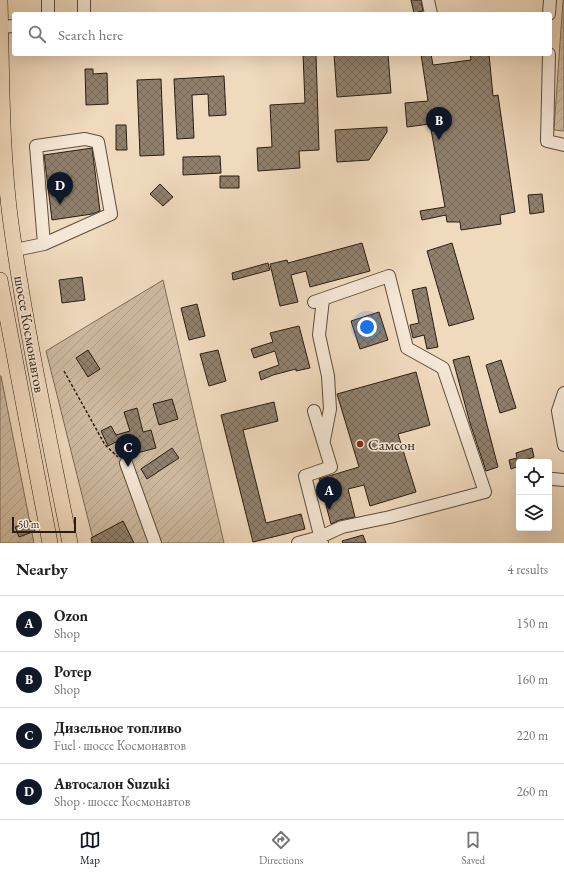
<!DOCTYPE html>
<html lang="en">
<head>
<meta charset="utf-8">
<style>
	:root { --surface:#fff; --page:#f6f6f6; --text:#202124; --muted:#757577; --line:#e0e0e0; --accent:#111827 }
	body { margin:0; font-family:"EB Garamond",serif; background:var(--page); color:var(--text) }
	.controls { position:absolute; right:12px; bottom:12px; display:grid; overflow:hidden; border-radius:4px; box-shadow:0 4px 16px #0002 }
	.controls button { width:36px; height:36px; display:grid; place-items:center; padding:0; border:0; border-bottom:1px solid var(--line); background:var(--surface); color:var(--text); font:20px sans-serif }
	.scale { position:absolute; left:12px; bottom:10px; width:64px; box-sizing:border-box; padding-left:4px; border:2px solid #291e13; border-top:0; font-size:11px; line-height:14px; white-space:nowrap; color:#291e13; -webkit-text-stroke:3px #f5e7d5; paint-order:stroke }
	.you { position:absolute; left:367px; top:327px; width:14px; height:14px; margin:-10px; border:3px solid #fff; border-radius:50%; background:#1a73e8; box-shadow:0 0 0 6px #1a73e833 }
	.badge { display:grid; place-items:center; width:26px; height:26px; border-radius:50%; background:var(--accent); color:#fff; font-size:13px; font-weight:700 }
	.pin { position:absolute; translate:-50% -33px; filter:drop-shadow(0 1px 2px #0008) }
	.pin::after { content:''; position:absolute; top:21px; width:14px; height:12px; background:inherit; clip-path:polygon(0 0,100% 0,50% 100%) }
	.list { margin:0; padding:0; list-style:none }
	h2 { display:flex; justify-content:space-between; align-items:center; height:52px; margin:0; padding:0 16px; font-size:17px }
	h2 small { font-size:13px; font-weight:400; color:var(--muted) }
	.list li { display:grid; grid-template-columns:26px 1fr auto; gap:12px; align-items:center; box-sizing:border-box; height:56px; padding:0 16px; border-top:1px solid var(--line) }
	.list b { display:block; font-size:15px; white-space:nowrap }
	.list p { margin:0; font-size:13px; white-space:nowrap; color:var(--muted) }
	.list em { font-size:13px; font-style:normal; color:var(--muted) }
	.icon { flex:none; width:22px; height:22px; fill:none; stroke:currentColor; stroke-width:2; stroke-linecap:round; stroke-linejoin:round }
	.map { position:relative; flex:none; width:564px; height:543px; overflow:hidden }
	.search { position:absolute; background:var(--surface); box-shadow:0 4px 16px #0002; left:12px; right:12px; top:12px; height:44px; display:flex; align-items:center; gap:10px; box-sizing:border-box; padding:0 14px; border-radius:4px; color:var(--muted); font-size:15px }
	.sheet { height:276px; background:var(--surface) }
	nav { display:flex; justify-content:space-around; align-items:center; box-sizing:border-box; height:56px; border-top:1px solid var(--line); background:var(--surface); font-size:11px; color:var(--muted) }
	nav a { display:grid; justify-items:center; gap:2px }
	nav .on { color:var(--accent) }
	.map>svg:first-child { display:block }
</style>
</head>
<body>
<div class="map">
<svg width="564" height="543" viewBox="0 0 564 543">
	<defs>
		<pattern id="garden-furrows" width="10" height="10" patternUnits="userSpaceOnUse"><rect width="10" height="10" fill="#cebaa1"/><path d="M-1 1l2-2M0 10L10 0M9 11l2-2" fill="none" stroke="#b19f8a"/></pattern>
		<pattern id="building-cross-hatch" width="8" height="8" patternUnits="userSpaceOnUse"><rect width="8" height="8" fill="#90806c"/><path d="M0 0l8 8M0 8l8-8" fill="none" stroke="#766858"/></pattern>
	</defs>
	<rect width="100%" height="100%" fill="#f0dabe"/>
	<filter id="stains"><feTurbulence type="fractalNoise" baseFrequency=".005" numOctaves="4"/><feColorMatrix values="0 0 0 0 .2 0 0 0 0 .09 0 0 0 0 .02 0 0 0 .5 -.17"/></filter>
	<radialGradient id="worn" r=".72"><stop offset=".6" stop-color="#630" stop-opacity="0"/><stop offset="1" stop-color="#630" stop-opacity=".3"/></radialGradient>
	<path fill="url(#garden-furrows)" stroke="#7c6c5a" d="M563,0H564V131L554,130Z
		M163,280L224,543H94L46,351Z
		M0,376H1L34,543H0Z"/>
	<path fill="url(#building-cross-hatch)" stroke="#291e13" d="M411,0H421L423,11L414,13Z
		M303,54H316L319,150L299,151L300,168L258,171L257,148L272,147L270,105L305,103Z
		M334,54H388L391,93L337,97Z
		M421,54H431L433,65L471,60L470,54H489L493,96L498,95L515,212L500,215L501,224L461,230L460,222H447L446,215L422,220L420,211L445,207L430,124L407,127L405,103L428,101Z
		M85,69H93V74L107,73L108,104L86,105Z
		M224,76L226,115L209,116L208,94L192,95L194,138L177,139L174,79Z
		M161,79L164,155L140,156L137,80Z
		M116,125H126L127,150H116Z
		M387,127V132L369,160L337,162L335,130Z
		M92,148L100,211L92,214L52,220L44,155Z
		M220,156L221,173L183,175V157Z
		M220,176H239V188H220Z
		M160,184L173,197L163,206L150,194Z
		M542,194L544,212L530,214L528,195Z
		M362,243L370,271L310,287L306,271L291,275L298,302L280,306L270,264L287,260L288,263Z
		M452,243L474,319L449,326L427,251Z
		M268,263L270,270L233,280L232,273Z
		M82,277L85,300L62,303L59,280Z
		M426,287L438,347L427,349L424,335L413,338L410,325L419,323L412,290Z
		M197,304L205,336L189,340L181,308Z
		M379,312L388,340L360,349L351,321Z
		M299,326L310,368L296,371V369L273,375L261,380L259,372L279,365L275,351L254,358L251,349L273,342L270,333Z
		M88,350L100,369L88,377L76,358Z
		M218,350L226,381L209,386L200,354Z
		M469,356L498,467L486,471L470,423L453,360Z
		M501,360L516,408L500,413L486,365Z
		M416,372L430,425L398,434L416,492L370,506L364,485L348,489L355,517L340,520L331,524L319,479L359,467L337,394Z
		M172,399L178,419L159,425L153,404Z
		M274,402L278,421L243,430L266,523L301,514L305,529L253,542L221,415Z
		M137,408L143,432L151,430L156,448L137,453L135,447L130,449L126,437L108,446L101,431L111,426L116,435L130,431L124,412Z
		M172,448L179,458L147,479L141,469Z
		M532,448L534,457L519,462V466L511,469L509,460L517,458L516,453Z
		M31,521L35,531L19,537L15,527Z
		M123,521L134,543H92L91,538Z
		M363,535L366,543H343L342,541Z"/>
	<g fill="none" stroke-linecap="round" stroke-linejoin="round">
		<defs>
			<path id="minor" d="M428,0L431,14
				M48,14V0
				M84,14V0
				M549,14L550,0
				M1,27L14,26
				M549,54L547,141L564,145
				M15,250L44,244L111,214L98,142L85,139L36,146L44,244
				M323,299L319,335L328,376L330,409L324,440
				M564,393L558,411L564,445
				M314,411L331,467L305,476L322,543
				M126,463L155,543
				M553,479L564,480
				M298,543L320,537L342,527L390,517L485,492L443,368L407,348L389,276L314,302"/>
			<path id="major" d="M0,0C2,75 1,150 11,224C26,331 49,437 70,543
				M0,280L50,543"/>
		</defs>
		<use href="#minor" stroke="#5b4d3e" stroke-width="14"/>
		<use href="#major" stroke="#291e13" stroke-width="16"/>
		<path stroke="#291e13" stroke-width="1.5" stroke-dasharray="3 2" stroke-linecap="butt" d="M64,371L105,445L118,457"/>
		<use href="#minor" stroke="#f5e7d5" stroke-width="12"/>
		<use href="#major" stroke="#f0dabe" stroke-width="15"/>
	</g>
	<circle fill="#8f2418" stroke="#f5e7d5" stroke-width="1.5" cx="360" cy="444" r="4"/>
	<g text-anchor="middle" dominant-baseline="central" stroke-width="3.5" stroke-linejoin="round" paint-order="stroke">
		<g font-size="15" fill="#291e13" stroke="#f5e7d5">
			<text transform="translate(30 334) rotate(80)">шоссе Космонавтов</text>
		</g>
		<g font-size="15" fill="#291e13" stroke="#f5e7d5" text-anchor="start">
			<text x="368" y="444">Самсон</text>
		</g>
	</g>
	<rect width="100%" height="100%" filter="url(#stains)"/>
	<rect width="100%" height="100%" fill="url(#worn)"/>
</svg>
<div class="controls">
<button><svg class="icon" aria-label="locate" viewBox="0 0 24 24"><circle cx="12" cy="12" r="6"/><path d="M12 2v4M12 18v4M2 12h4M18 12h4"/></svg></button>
<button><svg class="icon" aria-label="layers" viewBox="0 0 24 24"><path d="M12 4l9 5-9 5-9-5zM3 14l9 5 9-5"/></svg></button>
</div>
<div class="scale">50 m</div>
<div class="you"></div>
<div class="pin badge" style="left:329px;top:510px">A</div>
<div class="pin badge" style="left:439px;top:140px">B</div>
<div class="pin badge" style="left:128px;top:467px">C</div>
<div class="pin badge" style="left:60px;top:205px">D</div>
<div class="search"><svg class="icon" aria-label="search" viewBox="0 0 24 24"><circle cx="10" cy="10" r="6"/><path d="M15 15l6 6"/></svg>Search here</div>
</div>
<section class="sheet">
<h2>Nearby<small>4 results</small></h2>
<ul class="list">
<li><span class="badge">A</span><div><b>Ozon</b><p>Shop</p></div><em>150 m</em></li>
<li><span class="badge">B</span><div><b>Ротер</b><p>Shop</p></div><em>160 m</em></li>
<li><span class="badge">C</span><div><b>Дизельное топливо</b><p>Fuel · шоссе Космонавтов</p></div><em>220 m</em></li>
<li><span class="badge">D</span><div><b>Автосалон Suzuki</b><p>Shop · шоссе Космонавтов</p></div><em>260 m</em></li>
</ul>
</section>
<nav>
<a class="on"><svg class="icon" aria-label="map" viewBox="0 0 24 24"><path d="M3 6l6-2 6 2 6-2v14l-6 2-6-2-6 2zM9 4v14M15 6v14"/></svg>Map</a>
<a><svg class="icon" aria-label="directions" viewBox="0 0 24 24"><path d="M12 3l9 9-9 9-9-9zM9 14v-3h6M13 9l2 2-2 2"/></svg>Directions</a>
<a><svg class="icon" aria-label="saved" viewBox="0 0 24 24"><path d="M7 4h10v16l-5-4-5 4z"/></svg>Saved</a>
</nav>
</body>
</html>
